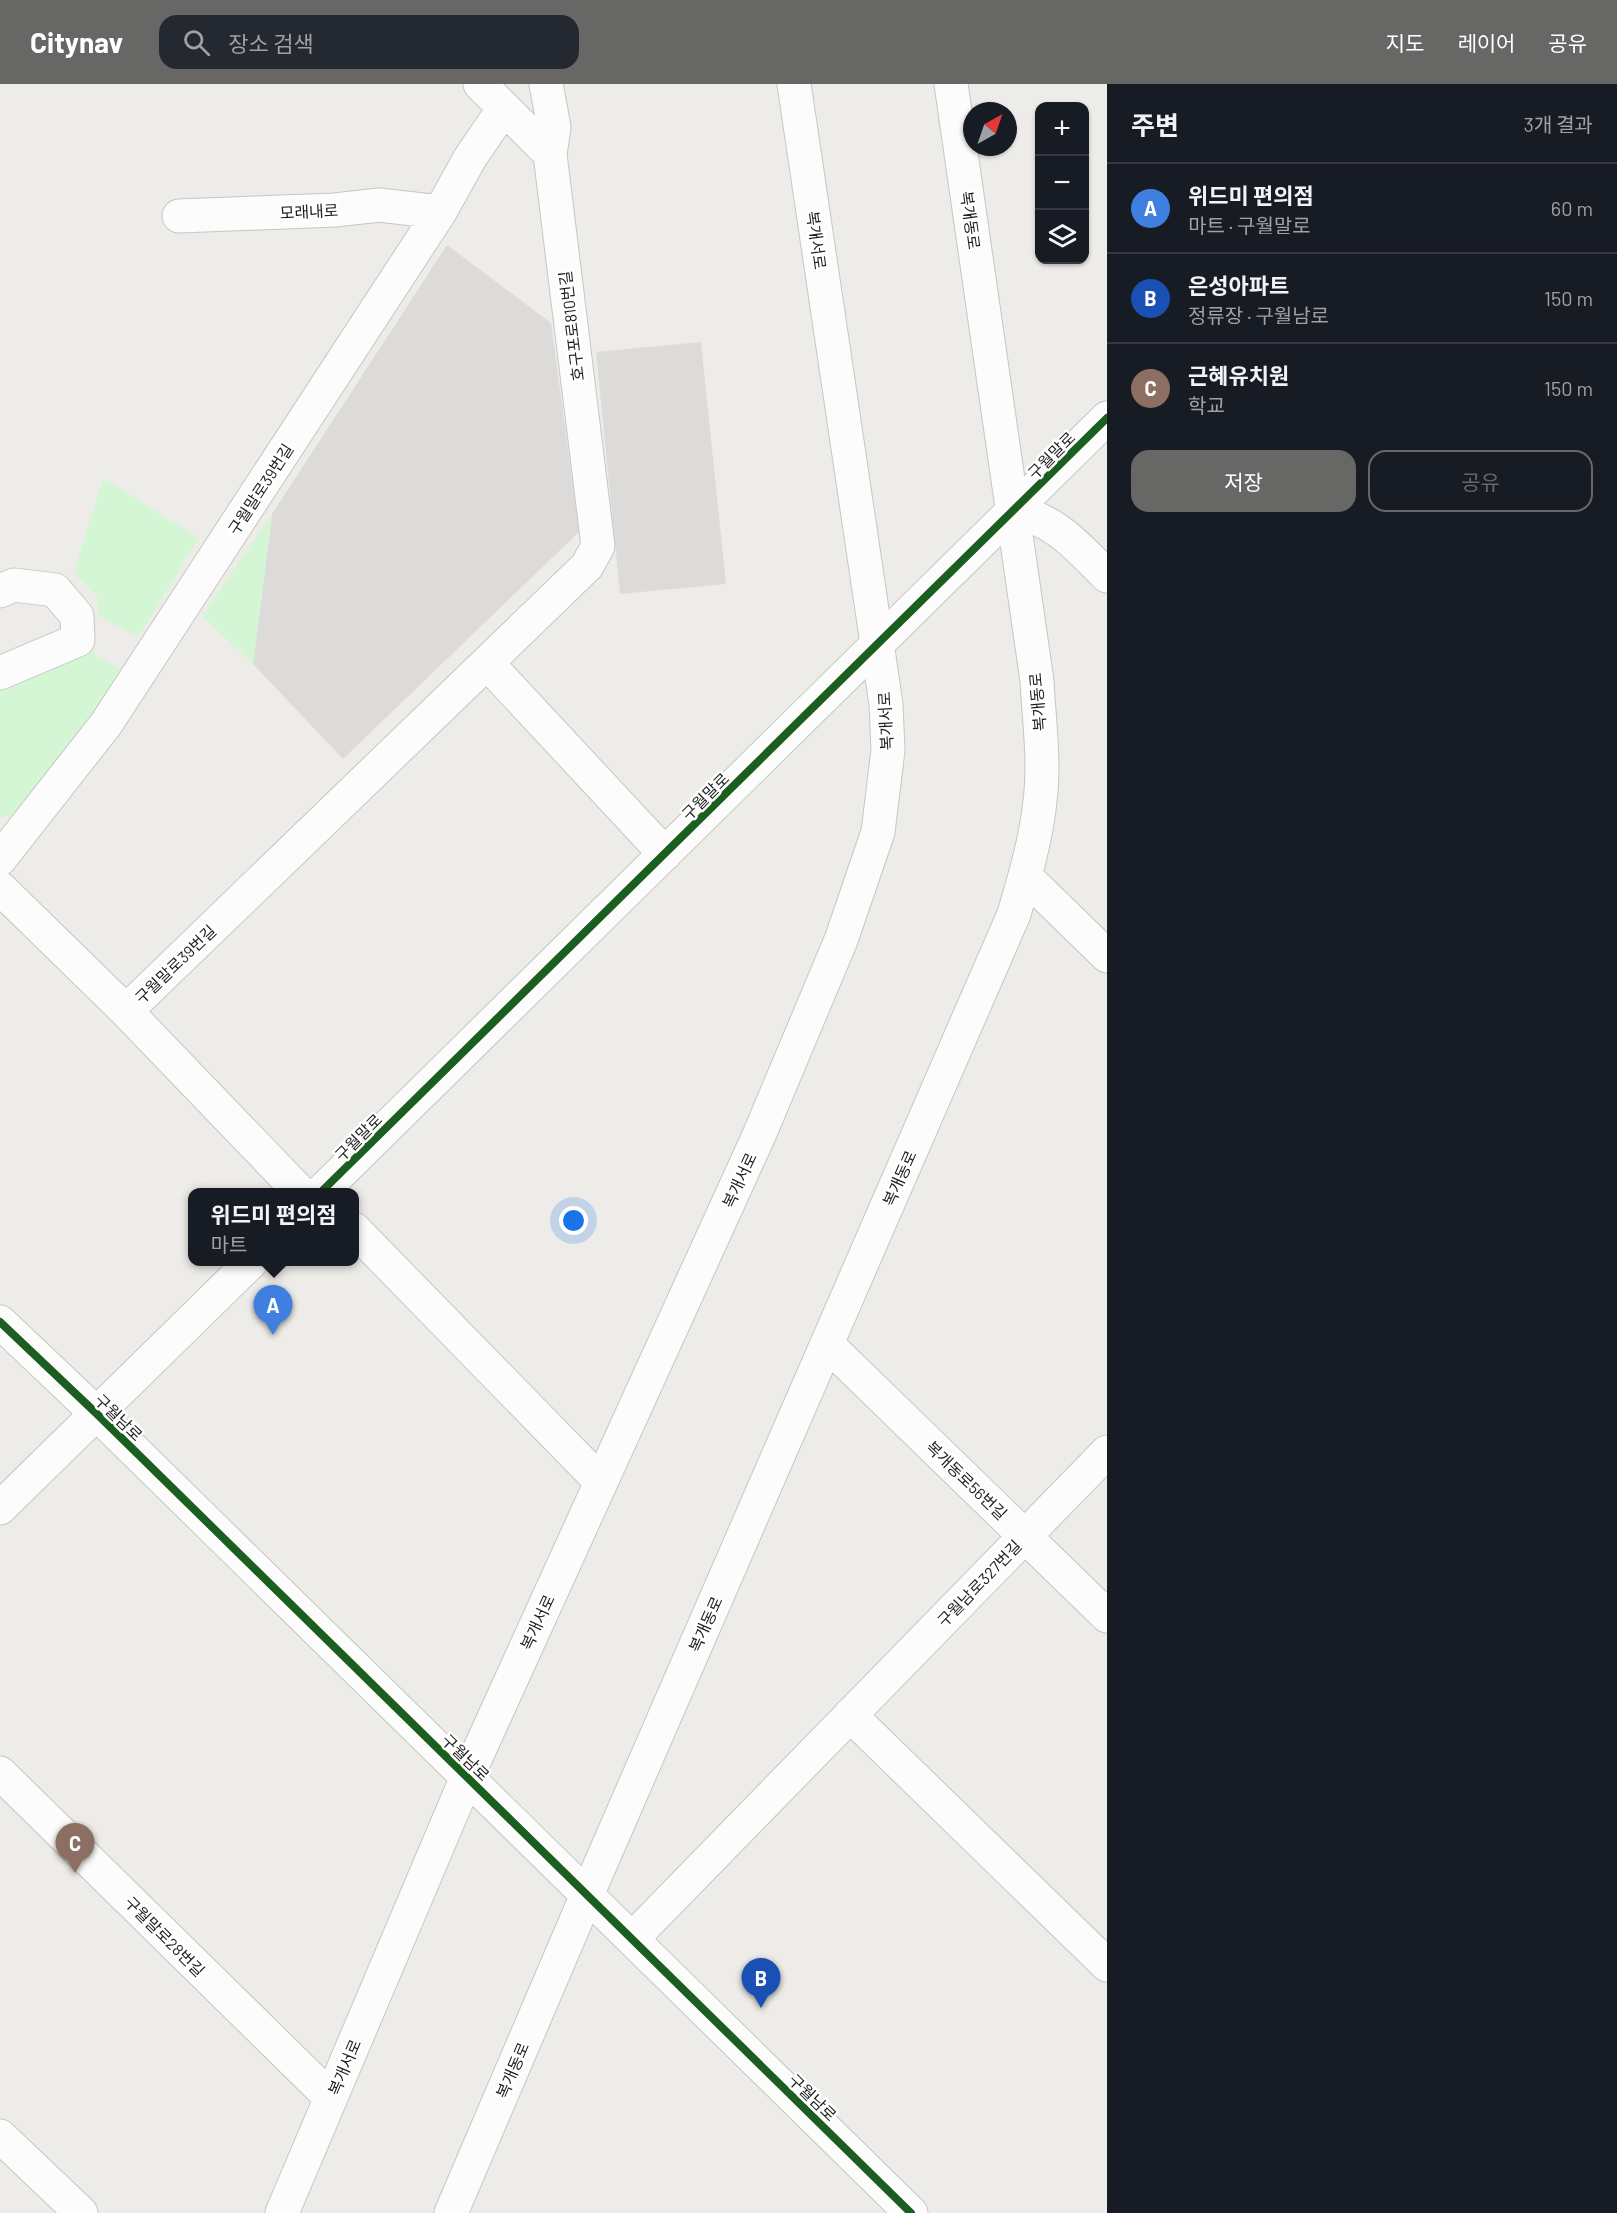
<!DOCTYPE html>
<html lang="ko">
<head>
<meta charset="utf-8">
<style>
	:root { --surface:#171b24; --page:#242831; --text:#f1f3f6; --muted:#9ea1a6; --line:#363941; --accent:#676765 }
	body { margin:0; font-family:Barlow,"Noto Sans KR",sans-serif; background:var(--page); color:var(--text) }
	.controls { position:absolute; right:18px; top:18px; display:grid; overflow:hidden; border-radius:12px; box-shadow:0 2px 4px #0004 }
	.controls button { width:54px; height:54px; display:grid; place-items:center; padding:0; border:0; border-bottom:2px solid var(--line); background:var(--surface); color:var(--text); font:30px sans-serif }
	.compass { position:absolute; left:963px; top:18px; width:54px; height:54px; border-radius:50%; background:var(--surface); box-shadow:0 2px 4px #0004; rotate:40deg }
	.you { position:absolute; left:574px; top:1137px; width:21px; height:21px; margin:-15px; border:4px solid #fff; border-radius:50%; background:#1a73e8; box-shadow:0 0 0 9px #1a73e833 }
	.badge { display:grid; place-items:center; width:39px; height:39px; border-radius:50%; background:var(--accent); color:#fff; font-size:20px; font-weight:700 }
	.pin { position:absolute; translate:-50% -50px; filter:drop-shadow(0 2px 3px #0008) }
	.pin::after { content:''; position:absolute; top:32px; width:21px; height:18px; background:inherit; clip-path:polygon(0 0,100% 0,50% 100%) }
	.popup { position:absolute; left:188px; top:1104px; width:171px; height:78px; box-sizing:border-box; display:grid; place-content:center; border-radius:12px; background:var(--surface); filter:drop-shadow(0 2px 4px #0005); font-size:20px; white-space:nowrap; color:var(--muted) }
	.popup b { font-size:22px; color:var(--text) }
	.popup::after { content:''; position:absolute; left:50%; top:100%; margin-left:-12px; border:12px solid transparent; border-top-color:var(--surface) }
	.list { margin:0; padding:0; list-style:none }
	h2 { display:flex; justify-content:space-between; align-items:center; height:78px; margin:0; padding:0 24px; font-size:26px }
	h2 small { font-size:20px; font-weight:400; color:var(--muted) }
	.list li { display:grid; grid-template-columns:39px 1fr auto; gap:18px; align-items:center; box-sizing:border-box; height:90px; padding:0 24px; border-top:2px solid var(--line) }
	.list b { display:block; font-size:22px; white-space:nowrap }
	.list p { margin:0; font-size:20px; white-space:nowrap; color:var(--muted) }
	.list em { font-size:20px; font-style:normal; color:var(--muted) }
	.actions { display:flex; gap:12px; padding:18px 24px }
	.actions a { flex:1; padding:14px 0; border:2px solid var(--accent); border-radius:18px; text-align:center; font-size:21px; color:var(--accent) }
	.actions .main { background:var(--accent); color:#fff }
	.icon { flex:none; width:33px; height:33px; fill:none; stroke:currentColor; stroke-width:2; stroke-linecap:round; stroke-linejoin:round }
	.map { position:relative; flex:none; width:1107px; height:2129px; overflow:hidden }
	header { display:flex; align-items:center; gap:36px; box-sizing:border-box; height:84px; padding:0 30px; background:var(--accent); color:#fff }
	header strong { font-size:28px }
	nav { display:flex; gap:33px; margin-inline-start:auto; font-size:21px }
	.search { width:420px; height:54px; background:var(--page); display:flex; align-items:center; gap:15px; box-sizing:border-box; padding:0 21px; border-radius:18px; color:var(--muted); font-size:22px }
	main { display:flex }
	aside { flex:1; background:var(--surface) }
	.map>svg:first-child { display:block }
</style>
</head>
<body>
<header>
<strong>Citynav</strong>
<div class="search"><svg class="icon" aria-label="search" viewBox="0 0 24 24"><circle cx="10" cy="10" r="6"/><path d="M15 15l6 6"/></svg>장소 검색</div>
<nav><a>지도</a><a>레이어</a><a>공유</a></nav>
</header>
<main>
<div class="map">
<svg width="1107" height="2129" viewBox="0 0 1107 2129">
	<rect width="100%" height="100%" fill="#eeece8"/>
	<path fill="#dddbd9" d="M447,161L551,239L579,448L343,675L253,580L272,430Z
		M701,258L726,500L620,510L596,268Z"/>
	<path fill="#d4f6d5" d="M103,394L199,454L138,553L99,532L97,513L74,488Z
		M272,430L253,580L202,532Z
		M92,568L123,588L26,727L0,734V607Z"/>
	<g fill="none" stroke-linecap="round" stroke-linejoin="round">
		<defs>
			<path id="minor" d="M480,0L550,70
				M179,132L335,126L379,121L440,128
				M1013,427C1056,436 1077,462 1107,492
				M0,507L14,501L55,506L77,532L78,556L0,589
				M487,579L665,770
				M0,775L106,640L440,128L470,74L504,24
				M1025,792L1107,872
				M0,804L126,927L300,1108
				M126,927L587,482L598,462L550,70L554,43L546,0
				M321,1108L1107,334
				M354,1145L601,1398
				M0,1238L97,1330L911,2129
				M827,1260L1107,1532
				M0,1424L251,1178
				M850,1631L1107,1881
				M0,1689L331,2014
				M632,1855L1107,1368
				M0,2052L81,2129
				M282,2129L467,1693L760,1049L841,856L878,748L888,666L886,620L794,0
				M451,2129L587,1811L1014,830C1025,792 1036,756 1040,717C1045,678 1039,636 1037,597L951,0"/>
		</defs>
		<use href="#minor" stroke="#c6c6c4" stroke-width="35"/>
		<use href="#minor" stroke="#fcfcfc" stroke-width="33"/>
		<defs>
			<path id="cycleway" d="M321,1108L1107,334
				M0,1238L97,1330L911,2129"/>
		</defs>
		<use href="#cycleway" stroke="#fff" stroke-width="11"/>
		<use href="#cycleway" stroke="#1b5e20" stroke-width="8"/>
	</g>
	<g text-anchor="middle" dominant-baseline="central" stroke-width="5" stroke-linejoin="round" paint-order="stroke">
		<g font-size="16" fill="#1f1f1f" stroke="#fff">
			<text transform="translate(309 127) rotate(-3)">모래내로</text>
			<text transform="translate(971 136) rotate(82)">복개동로</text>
			<text transform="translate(817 156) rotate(82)">복개서로</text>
			<text transform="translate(571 242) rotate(-97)">호구포로810번길</text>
			<text transform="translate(1051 371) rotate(-45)">구월말로</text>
			<text transform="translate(260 405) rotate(-57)">구월말로39번길</text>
			<text transform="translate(1037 618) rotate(-95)">복개동로</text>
			<text transform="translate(885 637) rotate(-93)">복개서로</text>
			<text transform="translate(705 712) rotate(-45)">구월말로</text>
			<text transform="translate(175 880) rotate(-44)">구월말로39번길</text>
			<text transform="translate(358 1053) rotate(-45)">구월말로</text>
			<text transform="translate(899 1094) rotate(-66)">복개동로</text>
			<text transform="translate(739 1096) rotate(-65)">복개서로</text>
			<text transform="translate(119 1333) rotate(44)">구월남로</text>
			<text transform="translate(967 1396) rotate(44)">복개동로56번길</text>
			<text transform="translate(979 1499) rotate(-46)">구월남로327번길</text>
			<text transform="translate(537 1538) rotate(-65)">복개서로</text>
			<text transform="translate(705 1540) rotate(-66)">복개동로</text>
			<text transform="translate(466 1673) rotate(44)">구월남로</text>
			<text transform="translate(165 1852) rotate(45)">구월말로28번길</text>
			<text transform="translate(344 1983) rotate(-67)">복개서로</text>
			<text transform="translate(512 1986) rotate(-67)">복개동로</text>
			<text transform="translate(813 2013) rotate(44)">구월남로</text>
		</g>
	</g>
</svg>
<div class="controls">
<button>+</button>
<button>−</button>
<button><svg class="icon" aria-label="layers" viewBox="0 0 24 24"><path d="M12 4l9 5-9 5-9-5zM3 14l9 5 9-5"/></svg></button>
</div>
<svg class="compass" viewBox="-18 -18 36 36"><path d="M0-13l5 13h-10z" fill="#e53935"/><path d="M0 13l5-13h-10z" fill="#9ea1a6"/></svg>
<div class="you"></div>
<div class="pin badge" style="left:273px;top:1251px;background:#3f7fe0">A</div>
<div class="popup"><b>위드미 편의점</b>마트</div>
<div class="pin badge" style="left:761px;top:1924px;background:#1a4fb4">B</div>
<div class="pin badge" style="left:75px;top:1789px;background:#8d6e63">C</div>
</div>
<aside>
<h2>주변<small>3개 결과</small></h2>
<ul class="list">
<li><span class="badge" style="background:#3f7fe0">A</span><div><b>위드미 편의점</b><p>마트 · 구월말로</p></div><em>60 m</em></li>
<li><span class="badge" style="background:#1a4fb4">B</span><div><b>은성아파트</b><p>정류장 · 구월남로</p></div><em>150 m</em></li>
<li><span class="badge" style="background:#8d6e63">C</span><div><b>근혜유치원</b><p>학교</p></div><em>150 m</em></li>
</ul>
<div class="actions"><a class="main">저장</a><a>공유</a></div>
</aside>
</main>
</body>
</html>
